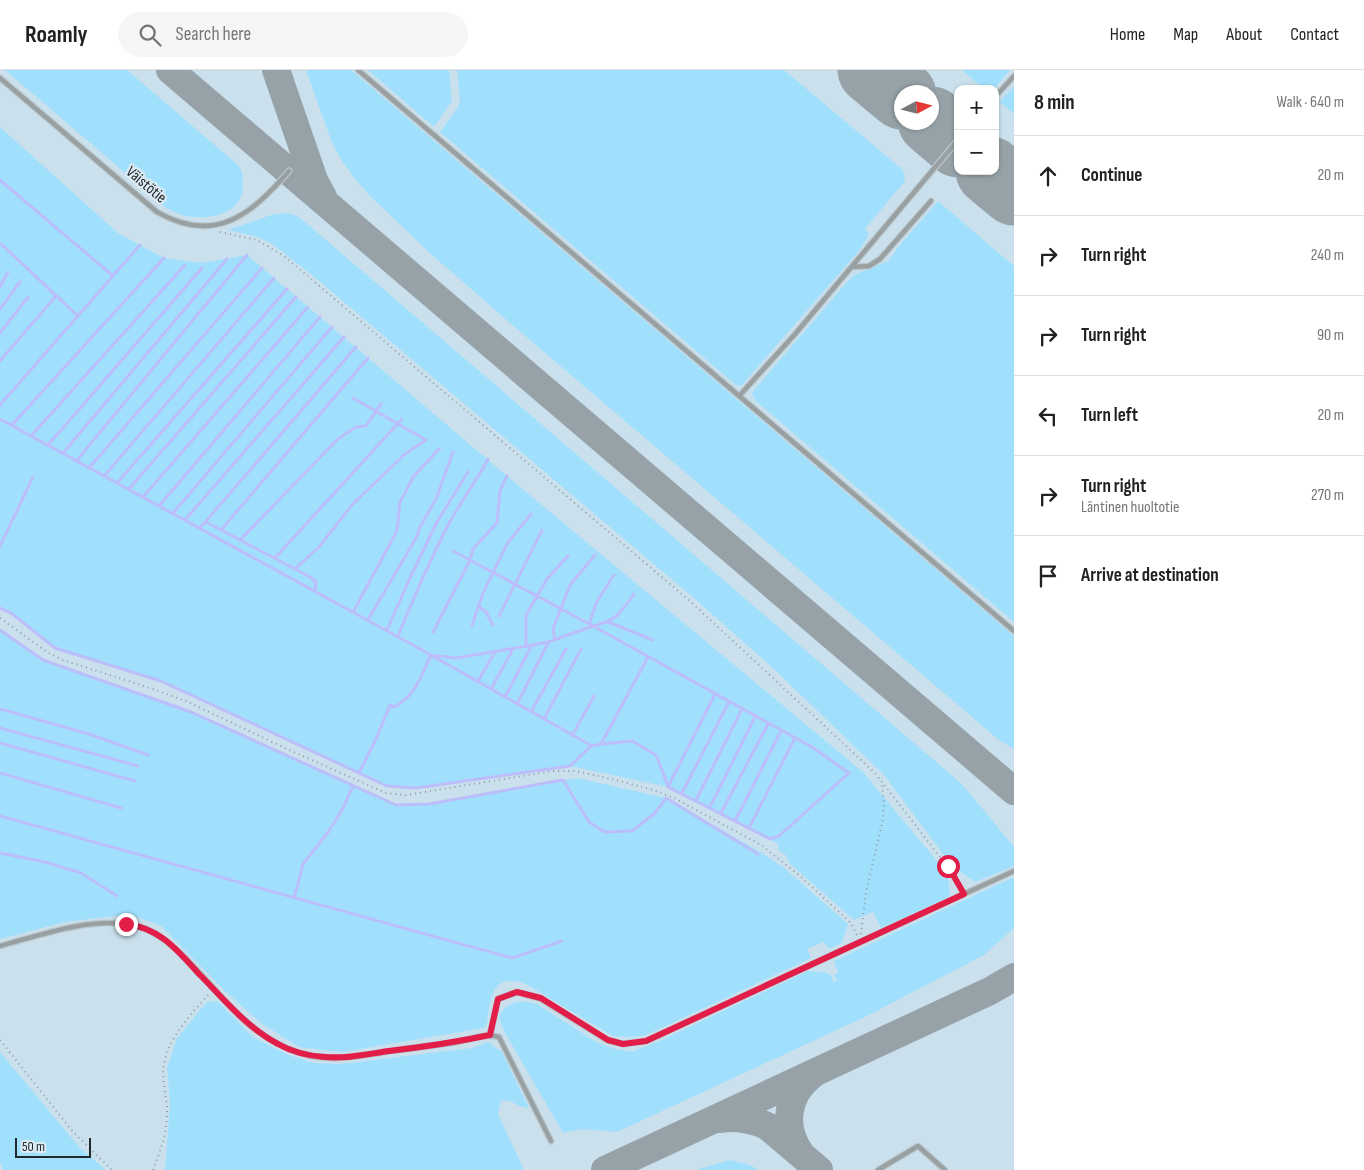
<!DOCTYPE html>
<html lang="en">
<head>
<meta charset="utf-8">
<style>
	:root { --surface:#fff; --page:#f6f6f6; --text:#222; --muted:#767676; --line:#e0e0e0 }
	body { margin:0; font-family:"Sofia Sans Condensed",sans-serif; background:var(--page); color:var(--text) }
	.controls { position:absolute; right:15px; top:15px; display:grid; overflow:hidden; border-radius:10px; box-shadow:0 1px 4px #0004 }
	.controls button { width:45px; height:45px; display:grid; place-items:center; padding:0; border:0; border-bottom:1px solid var(--line); background:var(--surface); color:var(--text); font:25px sans-serif }
	.compass { position:absolute; left:894px; top:15px; width:45px; height:45px; border-radius:50%; background:var(--surface); box-shadow:0 1px 4px #0004; rotate:83deg }
	.scale { position:absolute; left:15px; bottom:12px; width:76px; box-sizing:border-box; padding-left:5px; border:2px solid #22282b; border-top:0; font-size:14px; line-height:18px; white-space:nowrap; color:#22282b; -webkit-text-stroke:4px #dcebf3; paint-order:stroke }
	.stop { position:absolute; width:15px; height:15px; margin:-11px; border:4px solid #e11d48; border-radius:50%; background:#fff }
	.stop.end { background:#e11d48; border-color:#fff; box-shadow:0 1px 5px #0008 }
	.list { margin:0; padding:0; list-style:none }
	h2 { display:flex; justify-content:space-between; align-items:center; height:65px; margin:0; padding:0 20px; font-size:21px }
	h2 small { font-size:16px; font-weight:400; color:var(--muted) }
	.list li { display:grid; grid-template-columns:32px 1fr auto; gap:15px; align-items:center; box-sizing:border-box; height:80px; padding:0 20px; border-top:1px solid var(--line) }
	.list b { display:block; font-size:19px; white-space:nowrap }
	.list p { margin:0; font-size:16px; white-space:nowrap; color:var(--muted) }
	.list em { font-size:16px; font-style:normal; color:var(--muted) }
	.icon { flex:none; width:28px; height:28px; fill:none; stroke:currentColor; stroke-width:2; stroke-linecap:round; stroke-linejoin:round }
	.map { position:relative; flex:none; width:1014px; height:1100px; overflow:hidden }
	header { display:flex; align-items:center; gap:30px; box-sizing:border-box; height:70px; padding:0 25px; background:var(--surface); border-bottom:1px solid var(--line) }
	header strong { font-size:24px }
	nav { display:flex; gap:28px; margin-inline-start:auto; font-size:18px }
	.search { width:350px; height:45px; background:var(--page); display:flex; align-items:center; gap:12px; box-sizing:border-box; padding:0 18px; border-radius:28px; color:var(--muted); font-size:19px }
	main { display:flex }
	aside { flex:1; background:var(--surface) }
	.map>svg:first-child { display:block }
</style>
</head>
<body>
<header>
<strong>Roamly</strong>
<div class="search"><svg class="icon" aria-label="search" viewBox="0 0 24 24"><circle cx="10" cy="10" r="6"/><path d="M15 15l6 6"/></svg>Search here</div>
<nav><a>Home</a><a>Map</a><a>About</a><a>Contact</a></nav>
</header>
<main>
<div class="map">
<svg width="1014" height="1100" viewBox="0 0 1014 1100">
	<rect width="100%" height="100%" fill="#dcebf3"/>
	<path fill="#cae0ec" fill-rule="evenodd" d="M0,0H1014V1100H0ZM958,19H995V101H958ZM902,22H932V52H902Z"/>
	<path fill="#a1e0fd" d="M5,0H127L238,95C243,101 243,108 243,117C242,146 205,151 183,145C177,144 171,140 165,137Z
		M306,0H351L1014,566V679L999,670L510,253L432,185L371,127L356,110L342,91L332,73Z
		M368,0H449L452,31L434,57Z
		M457,0H784L903,100L905,111L865,159L868,162V167L858,182L741,316L736,315L440,62L458,37L460,30Z
		M962,0H1010L994,19H984Z
		M1014,16V44L1000,32Z
		M0,57L118,163L164,188L201,193L247,185L507,406L863,702L947,803L950,823L947,828L881,858L873,842L854,850L788,792L787,786L778,780L779,775L770,769L668,717L570,696L416,718L387,716L161,611L55,578L11,543L0,538Z
		M938,131L1014,196V552L756,331L752,325L754,320L847,212L856,204L888,191L900,175Z
		M285,143L295,145L305,152L962,714L1014,777V796L975,812L952,796L884,705L775,600L695,529L312,205L272,174L258,167L228,160L271,145Z
		M0,560L43,590L191,642L396,735L429,734L577,708L666,728L762,783L783,797L848,854L842,873L829,879L824,872L807,879L811,888L646,965L632,967L613,966L526,914C493,902 490,927 487,954L484,958L342,982L299,977L261,953L227,923L161,856L138,847L113,846L65,852L0,869Z
		M1014,807V858L984,885L867,946L617,1062L582,1059L563,1063L504,961L499,947C506,931 521,929 537,934L598,973L615,979L632,982L664,969L808,901L826,902L827,904H830L834,912L837,911L834,905L838,903L834,891Z
		M217,931L253,967L288,985L314,993L341,994L472,978L488,972L502,982L529,1038C517,1038 512,1028 501,1031L498,1044L523,1098L521,1100H165L170,1032L167,998L177,968L207,932Z
		M0,982L79,1077L106,1100H2V1096L0,1092Z
		M730,1090L750,1095L758,1100H696Z"/>
	<g fill="none" stroke-linecap="round" stroke-linejoin="round">
		<path stroke="#bbbefb" stroke-width="3" d="M0,110L113,206
			M0,173L78,246
			M0,217L8,202
			M0,239L20,212
			M0,263L28,227
			M0,291L56,226
			M0,335L140,175
			M0,349L431,585L456,588L533,575L548,572L593,556L812,677L849,703L779,766L770,769L668,717L715,624
			M12,355L164,188
			M31,366L185,195
			M48,375L202,198
			M63,383L227,189
			M77,390L247,185
			M89,398L262,198
			M104,406L274,208
			M117,413L287,219
			M129,419L296,227
			M143,427L308,237
			M159,436L320,247
			M173,443L332,257
			M185,450L344,267
			M206,452L310,507L316,512L315,521
			M200,458L356,277
			M221,460L368,288
			M240,470L338,369L356,357L366,356L381,334
			M0,476L33,407
			M453,481L593,556C617,550 620,544 634,524
			M275,488L402,349
			M295,499L319,477L352,435L405,384L426,370L353,328
			M478,536L486,542L493,555
			M0,538L11,543L55,578L161,611L387,716L416,718L570,696L591,676L602,674L632,671L656,685L668,716
			M353,542L397,461L400,432L414,406L440,378
			M499,546L542,460
			M368,550L416,468L420,457L436,429L453,382
			M608,552L653,570
			M589,554L596,533L614,505
			M472,555L483,523L507,474L531,444
			M0,560L43,590L191,642L396,735L429,734L563,710L589,752L604,762L632,761L655,743L666,728L758,784
			M387,560L409,510L437,452L468,402
			M433,562L470,490L473,479L497,453L500,421L507,406
			M398,566C413,529 430,491 448,455C460,433 476,412 488,389
			M555,570L553,559L570,515L595,485
			M526,576V545L547,509L568,486
			M478,611L495,582
			M491,619L513,579
			M505,627L532,575
			M517,634L548,573
			M0,639L89,664L148,685
			M531,642L566,579
			M544,649L581,579
			M0,658L138,696
			M572,666L594,626
			M0,673L135,711
			M601,674L648,587
			M0,703L121,738
			M359,703L377,667L390,635L395,637C416,624 421,606 431,585L592,676
			M682,723L729,632
			M696,730L742,639
			M710,737L755,647
			M721,743L768,654
			M0,746L512,888L562,871
			M735,751L781,661
			M749,758L795,668
			M0,783L45,792L81,803L117,826
			M294,828L303,794L329,761L342,740L353,716"/>
		<path stroke="#96a2a8" stroke-width="28" d="M170,0L1014,721
			M276,0L314,110L323,127
			M720,1049C737,1046 752,1049 767,1056L819,1100
			M801,1084C782,1058 786,1025 812,1005
			M605,1100L990,921L1014,907"/>
		<path stroke="#96a2a8" stroke-width="69" d="M872,0L902,25
			M932,51L958,73
			M990,101L1014,121"/>
		<defs>
			<path id="lane" d="M358,0L1014,561
				M0,8L157,142C215,175 251,145 289,101
				M995,27L1014,6
				M852,197L869,196L880,189L931,131
				M740,325L796,263L958,70
				M0,876C41,865 84,849 127,854C172,858 209,919 242,948C261,966 285,980 311,986C337,991 365,985 390,981C413,978 436,975 458,972C472,969 485,963 499,967L551,1071
				M490,965L498,929L517,922L541,929L607,970L623,974L646,971L1014,801
				M878,1100L918,1076L945,1100"/>
		</defs>
		<use href="#lane" stroke="#bbc8cf" stroke-width="7"/>
		<path stroke="#919ca2" stroke-width="2" stroke-dasharray="1 4" stroke-linecap="butt" d="M220,162L257,170L284,186L690,531L875,703L947,796L961,818
			M0,548L47,582L63,590L153,619L188,632L287,679L386,723L406,725L553,701H576L616,710L653,720L674,728L761,775L799,805L851,853L857,865
			M861,864L866,822L883,749L884,734L882,714
			M0,970L74,1063L112,1100
			M153,1100C160,1081 168,1061 167,1041C167,1026 161,1009 164,995C168,968 192,943 209,924"/>
		<use href="#lane" stroke="#99a0a1" stroke-width="4.5"/>
	</g>
	<g fill="none" stroke-linecap="round" stroke-linejoin="round">
		<path stroke="#e11d48" stroke-width="6" d="M126,854C160,858 177,880 199,904C224,929 246,957 278,974C292,982 309,986 325,987C346,989 368,984 389,981C423,977 457,972 490,965L498,929L517,922L541,928L608,970L623,974L646,971L964,824L948,796"/>
	</g>
	<g text-anchor="middle" dominant-baseline="central" stroke-width="4.5" stroke-linejoin="round" paint-order="stroke">
		<g font-size="16" fill="#22282b" stroke="#dcebf3">
			<text transform="translate(146 115) rotate(40)">Väistötie</text>
		</g>
	</g>
</svg>
<div class="controls">
<button>+</button>
<button>−</button>
</div>
<svg class="compass" viewBox="-18 -18 36 36"><path d="M0-13l5 13h-10z" fill="#e53935"/><path d="M0 13l5-13h-10z" fill="#767676"/></svg>
<div class="scale">50 m</div>
<div class="stop" style="left:948px;top:796px"></div>
<div class="stop end" style="left:126px;top:854px"></div>
</div>
<aside>
<h2>8 min<small>Walk · 640 m</small></h2>
<ul class="list">
<li><svg class="icon" aria-label="ahead" viewBox="0 0 24 24"><path d="M12 20V5M6 11l6-6 6 6"/></svg><div><b>Continue</b></div><em>20 m</em></li>
<li><svg class="icon" aria-label="right" viewBox="0 0 24 24"><path d="M7 20v-9h11M14 6l5 5-5 5"/></svg><div><b>Turn right</b></div><em>240 m</em></li>
<li><svg class="icon" aria-label="right" viewBox="0 0 24 24"><path d="M7 20v-9h11M14 6l5 5-5 5"/></svg><div><b>Turn right</b></div><em>90 m</em></li>
<li><svg class="icon" aria-label="left" viewBox="0 0 24 24"><path d="M17 20v-9H6M10 6l-5 5 5 5"/></svg><div><b>Turn left</b></div><em>20 m</em></li>
<li><svg class="icon" aria-label="right" viewBox="0 0 24 24"><path d="M7 20v-9h11M14 6l5 5-5 5"/></svg><div><b>Turn right</b><p>Läntinen huoltotie</p></div><em>270 m</em></li>
<li><svg class="icon" aria-label="arrive" viewBox="0 0 24 24"><path d="M6 21V4h12l-3 4 3 4H6"/></svg><div><b>Arrive at destination</b></div></li>
</ul>
</aside>
</main>
</body>
</html>
